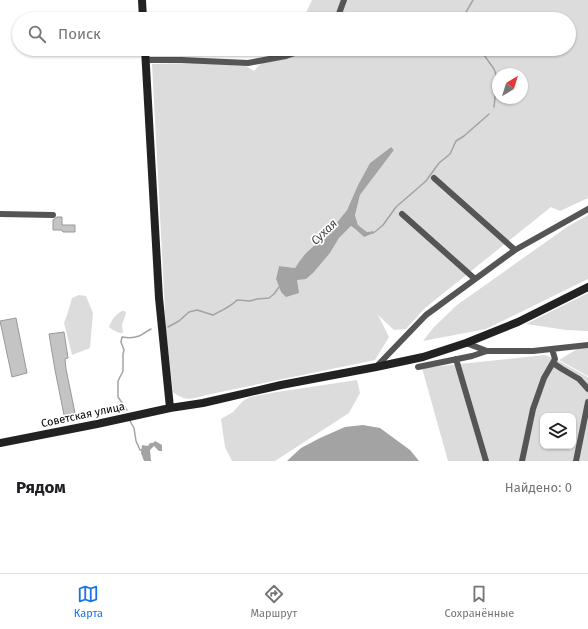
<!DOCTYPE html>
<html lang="ru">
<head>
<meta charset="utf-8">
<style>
	:root { --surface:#fff; --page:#f2f2f2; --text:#202124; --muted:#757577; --line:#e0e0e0; --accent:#1a73e8 }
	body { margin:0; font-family:"Fira Sans",sans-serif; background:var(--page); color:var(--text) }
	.controls { position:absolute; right:12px; bottom:12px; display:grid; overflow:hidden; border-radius:8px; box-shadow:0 1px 3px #0004 }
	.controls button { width:36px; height:36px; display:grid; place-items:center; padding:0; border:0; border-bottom:1px solid var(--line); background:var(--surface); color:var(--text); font:20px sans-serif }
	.compass { position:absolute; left:492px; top:68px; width:36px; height:36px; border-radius:50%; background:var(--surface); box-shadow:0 1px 3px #0004; rotate:38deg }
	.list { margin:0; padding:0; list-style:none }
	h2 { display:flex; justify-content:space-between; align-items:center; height:52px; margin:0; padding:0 16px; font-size:17px }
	h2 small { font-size:13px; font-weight:400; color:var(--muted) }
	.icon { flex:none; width:22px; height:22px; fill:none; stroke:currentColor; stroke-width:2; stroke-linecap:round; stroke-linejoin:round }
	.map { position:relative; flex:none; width:588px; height:461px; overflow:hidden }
	.search { position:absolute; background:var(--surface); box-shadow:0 1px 3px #0004; left:12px; right:12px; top:12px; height:44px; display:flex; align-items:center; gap:10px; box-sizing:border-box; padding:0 14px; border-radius:22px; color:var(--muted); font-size:15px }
	.sheet { height:112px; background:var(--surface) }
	nav { display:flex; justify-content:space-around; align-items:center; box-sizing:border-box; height:56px; border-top:1px solid var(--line); background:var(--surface); font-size:11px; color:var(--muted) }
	nav a { display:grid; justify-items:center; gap:2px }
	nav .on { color:var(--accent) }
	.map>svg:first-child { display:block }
</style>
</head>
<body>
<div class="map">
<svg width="588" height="461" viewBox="0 0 588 461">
	<rect width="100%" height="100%" fill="#fff"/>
	<path fill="#dcdcdc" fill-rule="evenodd" d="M312,0H588V198L560,211L551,207L425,308L406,329L394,330L378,315L389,337L375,360L206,395C192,399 186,402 173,392L166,329L152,64L195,63L246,66L254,71L263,61L287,58L291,49H569V19H303ZM498,74H522V98H498ZM391,147L394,150L360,195L355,214L358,225L367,232L373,231L364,237L351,226L339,238L330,253L314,272L297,280L281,292L276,279L279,266L295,268L305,254L331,230L347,210L358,185L370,163Z
		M588,215V279L486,329L423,341L434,327L457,305L567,227Z
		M588,293V331L566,330L526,324Z
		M79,295L86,296L93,313L90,348L72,355L64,323L68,312L72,298Z
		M122,311H125L126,313L122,325L123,333C118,333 114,331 109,327C112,319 115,315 122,311Z
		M588,347V376L559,360L579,348Z
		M545,355L555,359L588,377V461H448L422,368ZM543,416H573V446H543Z
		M357,380L360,393L349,413L275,461H232L225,447L221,419L233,412L243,401L250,397L277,392Z"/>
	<path fill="#a3a3a3" d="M391,147L394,150L360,195L355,215L358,225L367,232L373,231L374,233L364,237L355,229L351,226L339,238L330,253L314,272L306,279L297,280L299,293L286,297L281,292L276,279L279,266L295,268L299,262L305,254L331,230L347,210L358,185L370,163Z
		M363,425L380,428L410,450L419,461H287L301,448L320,438L345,427Z
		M155,441L162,445V451H159L154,446L150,450L151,461H144L141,453L142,445L148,446L150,443H153Z"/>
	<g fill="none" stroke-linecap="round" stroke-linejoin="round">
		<path stroke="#a3a3a3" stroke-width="1.5" d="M462,19L473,0
			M478,49L484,55L494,69L497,78L494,107
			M373,233L376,231L383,225L396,207L426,181L439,163L450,154L456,141L464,136L489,114
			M168,327L179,321L189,312L197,310L213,315C221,311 232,306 237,300L250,301L257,299L269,298L274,294L279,287
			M127,410L118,397V381L123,371V354L124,350L121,342L122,337C127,338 134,338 139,336C142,335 147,331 151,329
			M130,421L134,428L136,441L140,450H142"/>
	</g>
	<path fill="#c4c4c4" stroke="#999" d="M57,217H62V225H75V232H63L62,230H53V220Z
		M16,318L27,373L12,377L0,321Z
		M64,332L68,358L65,359L66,369L75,413L64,415L55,370L49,334Z"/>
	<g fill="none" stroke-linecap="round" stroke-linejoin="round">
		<path stroke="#555" stroke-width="6" d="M337,19L344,0
			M146,60H181L248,63L286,56L307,49
			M434,178L515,250
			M0,214L53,215
			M402,214L475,279
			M466,343L487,351H533L588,345
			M456,359L486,461
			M553,363L562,369L579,379L588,389
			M376,367L426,315L515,250L588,209
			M418,367L472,356L487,351
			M522,461L533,409L544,378L555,359L552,349
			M576,461L588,402"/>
		<path stroke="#222" stroke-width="8" d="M142,0L143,19
			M145,49L159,298L170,408
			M0,443L97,424L170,408L203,403L281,385L376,367L423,357L466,343L518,322L588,287"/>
	</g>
	<g text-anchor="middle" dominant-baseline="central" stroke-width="3.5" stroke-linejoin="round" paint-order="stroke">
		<g font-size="11" fill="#000" stroke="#fff">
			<text transform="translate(83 415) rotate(-12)">Советская улица</text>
		</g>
		<g font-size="12" font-style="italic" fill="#444" stroke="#fff">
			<text transform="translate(324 232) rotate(-44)">Сухая</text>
		</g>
	</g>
</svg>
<div class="controls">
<button><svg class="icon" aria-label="layers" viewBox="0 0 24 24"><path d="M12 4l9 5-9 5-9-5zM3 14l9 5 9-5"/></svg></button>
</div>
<svg class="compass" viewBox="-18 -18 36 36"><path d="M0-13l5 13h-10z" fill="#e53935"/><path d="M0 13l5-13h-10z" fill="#757577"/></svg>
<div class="search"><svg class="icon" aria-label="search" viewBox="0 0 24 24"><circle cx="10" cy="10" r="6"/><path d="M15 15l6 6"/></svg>Поиск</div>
</div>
<section class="sheet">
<h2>Рядом<small>Найдено: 0</small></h2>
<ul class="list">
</ul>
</section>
<nav>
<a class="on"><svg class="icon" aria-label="map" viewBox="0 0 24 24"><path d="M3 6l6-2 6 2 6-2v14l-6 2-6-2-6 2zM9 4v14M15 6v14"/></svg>Карта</a>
<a><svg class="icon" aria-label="directions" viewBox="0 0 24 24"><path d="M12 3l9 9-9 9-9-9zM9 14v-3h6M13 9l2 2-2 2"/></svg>Маршрут</a>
<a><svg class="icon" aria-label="saved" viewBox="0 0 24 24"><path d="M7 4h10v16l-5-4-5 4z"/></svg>Сохранённые</a>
</nav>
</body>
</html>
